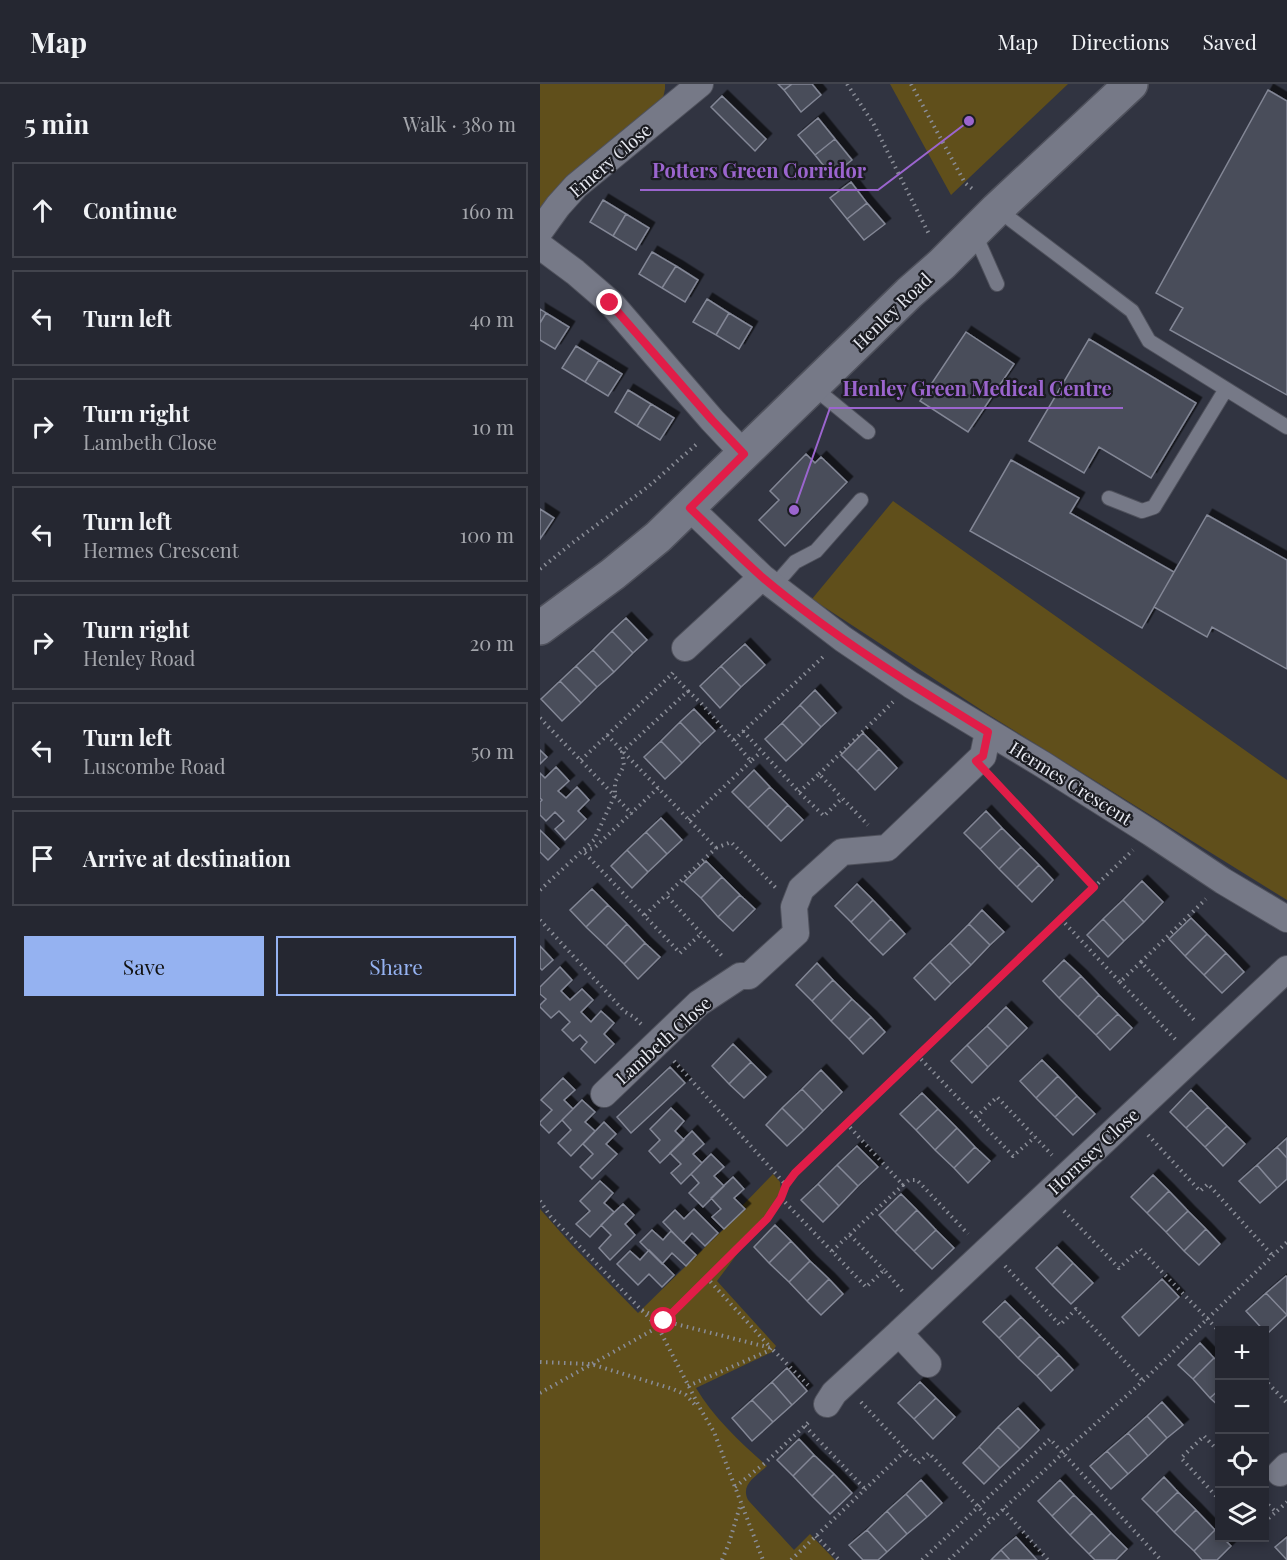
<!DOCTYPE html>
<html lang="en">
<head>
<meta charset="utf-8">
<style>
	:root { --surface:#252731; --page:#2d2f39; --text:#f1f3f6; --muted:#a3a5ab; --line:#42444d; --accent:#95b2f1 }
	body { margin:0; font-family:"Playfair Display",serif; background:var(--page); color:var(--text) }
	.controls { position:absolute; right:18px; bottom:18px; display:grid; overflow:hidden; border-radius:0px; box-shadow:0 3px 9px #0003 }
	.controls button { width:54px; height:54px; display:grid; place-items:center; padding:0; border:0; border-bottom:2px solid var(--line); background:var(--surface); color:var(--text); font:30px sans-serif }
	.stop { position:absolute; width:18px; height:18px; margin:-14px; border:4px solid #e11d48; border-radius:50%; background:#fff }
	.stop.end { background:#e11d48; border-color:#fff; box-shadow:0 2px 6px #0008 }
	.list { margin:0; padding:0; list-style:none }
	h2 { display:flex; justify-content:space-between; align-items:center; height:78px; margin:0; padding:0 24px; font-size:26px }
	h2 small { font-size:20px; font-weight:400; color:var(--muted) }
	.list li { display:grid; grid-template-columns:39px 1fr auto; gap:18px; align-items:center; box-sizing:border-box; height:96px; margin:0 12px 12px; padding:0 12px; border:2px solid var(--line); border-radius:0px }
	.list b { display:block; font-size:22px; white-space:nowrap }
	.list p { margin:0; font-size:20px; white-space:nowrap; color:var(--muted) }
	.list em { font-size:20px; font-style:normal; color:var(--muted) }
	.actions { display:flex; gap:12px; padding:18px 24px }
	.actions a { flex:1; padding:14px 0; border:2px solid var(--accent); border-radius:0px; text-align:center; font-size:21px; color:var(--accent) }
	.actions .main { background:var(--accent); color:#111 }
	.icon { flex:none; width:33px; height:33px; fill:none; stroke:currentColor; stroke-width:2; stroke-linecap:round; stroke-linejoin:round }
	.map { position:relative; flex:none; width:747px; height:1476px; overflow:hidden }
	header { display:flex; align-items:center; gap:36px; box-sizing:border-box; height:84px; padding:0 30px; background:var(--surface); border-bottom:2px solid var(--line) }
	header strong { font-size:28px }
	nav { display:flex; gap:33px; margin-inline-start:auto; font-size:21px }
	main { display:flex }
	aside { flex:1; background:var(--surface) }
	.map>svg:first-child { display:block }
</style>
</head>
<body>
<header>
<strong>Map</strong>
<nav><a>Map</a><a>Directions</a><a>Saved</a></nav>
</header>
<main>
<aside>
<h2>5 min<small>Walk · 380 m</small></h2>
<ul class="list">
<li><svg class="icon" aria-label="ahead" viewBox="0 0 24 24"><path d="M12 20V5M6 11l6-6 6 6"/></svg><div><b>Continue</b></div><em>160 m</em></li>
<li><svg class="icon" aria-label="left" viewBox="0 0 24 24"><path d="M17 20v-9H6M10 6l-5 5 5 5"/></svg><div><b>Turn left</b></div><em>40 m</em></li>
<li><svg class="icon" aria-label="right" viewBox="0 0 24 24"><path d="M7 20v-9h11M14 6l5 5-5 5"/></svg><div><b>Turn right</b><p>Lambeth Close</p></div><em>10 m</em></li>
<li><svg class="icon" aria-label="left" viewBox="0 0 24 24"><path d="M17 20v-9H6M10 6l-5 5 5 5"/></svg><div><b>Turn left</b><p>Hermes Crescent</p></div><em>100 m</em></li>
<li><svg class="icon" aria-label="right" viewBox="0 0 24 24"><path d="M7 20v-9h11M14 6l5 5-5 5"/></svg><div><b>Turn right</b><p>Henley Road</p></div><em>20 m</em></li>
<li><svg class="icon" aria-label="left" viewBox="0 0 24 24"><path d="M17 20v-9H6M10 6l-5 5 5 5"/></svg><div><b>Turn left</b><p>Luscombe Road</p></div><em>50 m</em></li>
<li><svg class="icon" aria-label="arrive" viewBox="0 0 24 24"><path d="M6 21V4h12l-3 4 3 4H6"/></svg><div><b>Arrive at destination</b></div></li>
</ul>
<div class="actions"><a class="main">Save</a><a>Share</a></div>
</aside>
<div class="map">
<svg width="747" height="1476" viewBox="0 0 747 1476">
	<defs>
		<filter id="shadow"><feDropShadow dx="5.5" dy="-5.5" stdDeviation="0" flood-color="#0009"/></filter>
	</defs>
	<rect width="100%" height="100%" fill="#313441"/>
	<path fill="#604f1b" d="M0,0H125V5L122,19L0,130Z
		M350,0H528L411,111Z
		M353,417L747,696V816L446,629L272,515Z
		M233,1090L240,1098L241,1106L224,1134L177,1197L236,1262L232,1268L156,1304C173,1333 202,1360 227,1382C217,1392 200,1400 208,1416L254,1466L270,1450L295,1476H0V1125L32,1161L98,1229L204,1125L202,1122Z"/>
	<path fill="#4a4d5a" stroke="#838796" stroke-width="1.5" filter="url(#shadow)" d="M238,0H252L244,6Z
		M252,0H272L281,11L261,28L244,6Z
		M728,6L747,17V311L630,246L643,224L616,209Z
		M182,12L226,55L215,67L171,23Z
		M278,34L295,55L275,71L258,51Z
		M295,55L312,76L292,92L275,71Z
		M311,98L327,119L307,135L290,114Z
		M63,116L86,130L73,152L50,138Z
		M327,119L345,140L324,156L307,135Z
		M86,130L109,144L96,166L73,152Z
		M112,168L136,182L122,204L99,190Z
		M136,182L158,196L145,218L122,204Z
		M167,215L189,229L176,251L153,238Z
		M0,225L6,229L0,239Z
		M6,229L29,243L15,265L0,256V239Z
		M189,229L212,243L199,265L176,251Z
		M426,248L474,280L428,348L380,317Z
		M549,255L656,319L611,394L559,363L544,389L489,357Z
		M36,262L59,276L45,298L22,284Z
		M59,276L82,290L68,312L45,298Z
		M88,306L111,320L97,342L75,328Z
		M111,320L134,334L120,356L97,342Z
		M266,370L275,379L281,373L307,398L245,462L219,436L239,416L230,407Z
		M471,376L539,414L530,429L634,488L602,544L430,447Z
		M0,425L14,434L0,455Z
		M667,431L747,476V585L672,543L667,553L614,523Z
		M86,534L107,556L93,569L72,547Z
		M72,547L93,569L74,588L53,566Z
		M205,560L225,581L201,603L181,582Z
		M53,566L74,588L57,603L36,582Z
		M36,582L57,603L41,619L20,597Z
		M181,582L201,603L180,624L160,602Z
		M20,597L41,619L22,637L1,615Z
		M275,606L296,629L281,643L260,621Z
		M260,621L281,643L263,661L242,639Z
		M154,625L175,647L161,660L140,638Z
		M140,638L161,660L142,679L121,657Z
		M242,639L263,661L246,677L225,655Z
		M323,649L339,665L317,687L301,671Z
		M121,657L142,679L125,695L104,673Z
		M339,665L357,684L335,706L317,687Z
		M0,666L7,673L0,680Z
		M16,683L29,697L18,707L26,714L37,703L49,716L38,727L46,735L25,756L15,745L24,737L15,728L6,737L0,731V718L2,716L0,714V689L5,694Z
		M214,686L230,703L208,724L192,708Z
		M230,703L248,721L227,743L208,724Z
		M248,721L263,736L241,757L227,743Z
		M446,727L462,744L440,765L424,749Z
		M121,734L142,756L127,770L106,748Z
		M462,744L481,763L459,785L440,765Z
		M0,746L19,765L8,776L0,768Z
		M106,748L127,770L108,788L87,766Z
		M481,763L499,781L477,803L459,785Z
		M87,766L108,788L92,804L71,782Z
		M166,777L182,793L161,814L144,798Z
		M499,781L513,796L492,818L477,803Z
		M182,793L200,811L178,833L161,814Z
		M602,797L623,818L604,838L583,816Z
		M317,800L333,816L311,838L295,822Z
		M52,805L68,821L46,843L30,826Z
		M200,811L215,825L193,847L178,833Z
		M333,816L351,835L329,857L311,838Z
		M583,816L604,838L584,857L563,835Z
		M68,821L87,840L66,862L46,843Z
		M442,826L464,848L450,861L429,840Z
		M651,834L667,850L645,872L629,855Z
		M351,835L365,850L343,871L329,857Z
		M563,835L584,857L568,873L547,851Z
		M87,840L105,859L84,880L66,862Z
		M429,840L450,861L431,881L410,859Z
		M667,850L686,869L664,891L645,872Z
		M105,859L120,873L98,895L84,880Z
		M410,859L431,881L411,900L390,878Z
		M0,862L13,876L2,886L0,884Z
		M686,869L704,888L682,909L664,891Z
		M524,876L541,892L519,914L503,897Z
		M390,878L411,900L395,916L374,894Z
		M277,879L293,896L272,917L256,901Z
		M20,883L32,896L21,907L30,916L42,905L53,916L41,928L51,938L61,927L74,939L64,950L74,960L55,979L41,965L47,958L40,951L33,957L22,946L30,938L19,927L11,934L0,923V921L6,915L0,910V903Z
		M541,892L559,911L538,933L519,914Z
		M293,896L312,915L291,937L272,917Z
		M559,911L578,930L556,951L538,933Z
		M312,915L331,933L309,955L291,937Z
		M466,923L487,944L468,963L447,942Z
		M578,930L592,944L570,966L556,951Z
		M331,933L345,948L323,970L309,955Z
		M447,942L468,963L448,983L427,961Z
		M193,960L211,978L189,1000L172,982Z
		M427,961L448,983L432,999L411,977Z
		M502,976L518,992L496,1014L480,997Z
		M211,978L226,993L204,1014L189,1000Z
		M130,983L145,999L91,1049L77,1033Z
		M281,986L302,1008L283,1027L262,1005Z
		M518,992L537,1012L515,1033L496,1014Z
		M23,994L35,1006L24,1016L33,1025L9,1049L0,1040V1038L12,1026L1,1016Z
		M262,1005L283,1027L264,1046L242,1024Z
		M651,1006L668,1023L646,1044L630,1028Z
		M382,1009L398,1025L376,1046L360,1030Z
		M537,1012L555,1030L533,1051L515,1033Z
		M42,1016L55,1028L45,1038L55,1047L31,1072L18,1059L31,1046L22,1036Z
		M668,1023L687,1042L665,1063L646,1044Z
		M131,1024L144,1037L135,1047L144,1056L120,1079L109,1067L120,1056L110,1045Z
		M242,1024L264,1046L247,1062L226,1041Z
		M398,1025L417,1044L395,1066L376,1046Z
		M64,1038L76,1050L66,1060L77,1070L52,1095L40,1083L53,1070L43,1060Z
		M687,1042L705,1060L683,1082L665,1063Z
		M417,1044L435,1063L414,1084L395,1066Z
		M152,1047L164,1060L153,1070L162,1079L141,1100L131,1089L141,1080L130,1069Z
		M747,1054V1074L737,1063Z
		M317,1062L338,1083L318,1102L297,1081Z
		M435,1063L450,1077L428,1099L414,1084Z
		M737,1063L747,1074V1095L737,1104L717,1081Z
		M171,1070L184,1083L174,1092L184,1102L163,1123L149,1109L159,1099L151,1090Z
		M297,1081L318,1102L299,1122L278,1100Z
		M717,1081L737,1104L720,1119L699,1097Z
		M613,1091L629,1107L607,1129L591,1113Z
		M193,1093L204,1105L194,1114L205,1125L184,1145L172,1133L181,1125L171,1114Z
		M60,1097L73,1109L64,1119L74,1128L50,1153L36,1140L50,1127L40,1117Z
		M278,1100L299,1122L283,1138L261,1116Z
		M629,1107L648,1127L626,1148L607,1129Z
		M361,1110L377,1126L355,1148L339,1131Z
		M83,1120L94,1131L85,1140L95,1151L70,1176L59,1164L71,1151L61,1141Z
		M154,1125L178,1149L165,1162L152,1149L143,1159L123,1138L135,1126L144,1135Z
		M377,1126L396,1146L374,1167L355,1148Z
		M648,1127L666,1145L644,1167L626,1148Z
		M235,1141L251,1157L229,1179L214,1163Z
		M666,1145L680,1160L659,1181L644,1167Z
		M112,1146L123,1156L131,1147L156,1171L146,1182L132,1169L122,1180L100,1158Z
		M396,1146L414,1164L392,1185L374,1167Z
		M251,1157L270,1177L249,1198L229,1179Z
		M517,1163L533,1179L512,1201L496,1184Z
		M109,1166L134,1191L122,1203L109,1190L98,1201L77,1180L90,1167L100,1176Z
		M270,1177L289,1195L267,1217L249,1198Z
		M533,1179L553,1199L531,1220L512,1201Z
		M746,1192L747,1193V1231L726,1209Z
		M289,1195L303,1210L281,1231L267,1217Z
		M622,1195L639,1213L599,1252L582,1233Z
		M726,1209L747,1231L727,1250L706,1227Z
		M465,1217L481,1233L459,1254L443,1238Z
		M481,1233L500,1252L478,1274L459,1254Z
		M500,1252L519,1271L497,1292L478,1274Z
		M660,1259L674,1274L653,1295L638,1281Z
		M519,1271L533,1286L511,1307L497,1292Z
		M674,1274L680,1279V1305L670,1314L653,1295Z
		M247,1284L267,1307L252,1321L232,1298Z
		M232,1298L252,1321L233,1338L212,1316Z
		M380,1298L396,1314L374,1335L358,1319Z
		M680,1305V1323L670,1314Z
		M396,1314L415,1333L393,1355L374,1335Z
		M212,1316L233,1338L212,1357L192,1334Z
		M622,1318L643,1341L627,1354L607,1332Z
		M478,1324L499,1346L480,1365L458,1343Z
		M607,1332L627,1354L608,1372L588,1349Z
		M458,1343L480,1365L460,1384L439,1363Z
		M588,1349L608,1372L588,1390L567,1367Z
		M259,1355L274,1371L253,1392L237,1376Z
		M439,1363L460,1384L444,1400L423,1379Z
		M567,1367L588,1390L571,1405L550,1382Z
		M274,1371L294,1390L272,1412L253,1392Z
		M294,1390L312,1409L290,1430L272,1412Z
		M624,1393L638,1408L616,1429L602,1415Z
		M381,1396L402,1419L387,1433L366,1410Z
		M520,1396L534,1411L512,1432L498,1417Z
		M638,1408L656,1426L634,1448L616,1429Z
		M366,1410L387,1433L367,1450L347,1427Z
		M534,1411L552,1429L530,1451L512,1432Z
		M656,1426L675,1446L654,1467L634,1448Z
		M347,1427L367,1450L347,1468L327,1446Z
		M552,1429L571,1449L549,1470L530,1451Z
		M327,1446L347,1468L338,1476H323L309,1461Z
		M675,1446L680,1450V1454H683L691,1462L677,1476H662L654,1467Z
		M571,1449L587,1465L576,1476H555L549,1470Z
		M476,1453L497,1476H470L461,1466Z
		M747,1453V1476L735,1463Z
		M461,1466L470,1476H451Z"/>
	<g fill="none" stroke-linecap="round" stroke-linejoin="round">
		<defs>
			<path id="lane" d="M457,125L592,227L609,257L747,343
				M434,148L457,200
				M273,303L328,348
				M569,414L602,427L614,423L686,305
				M234,502L255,478L276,467L321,416"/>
			<path id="street" d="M0,147L18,122L36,102L160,0
				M0,162L35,188L71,219L172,336L205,371
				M150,424L222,493L303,555L371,601L502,680L611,749L683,797L747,835
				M145,564L222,493
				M64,1010L159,919L200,892H209L256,849L254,823L261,805L302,768L347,764L443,672L448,648
				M388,1280L359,1249L747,885
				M287,1320L294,1309L359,1249
				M740,1389L747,1382"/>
			<path id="secondary" d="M0,544L73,490L118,453L369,209L402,180L457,125L591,0"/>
		</defs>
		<use href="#lane" stroke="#4f515c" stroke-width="16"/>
		<use href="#street" stroke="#4f515c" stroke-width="28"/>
		<use href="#secondary" stroke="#4f515c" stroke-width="36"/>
		<path stroke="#8a8d97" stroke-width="4" stroke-dasharray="1.5 4.5" stroke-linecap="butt" d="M307,0L333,39L390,152
			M371,0L425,99L435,107
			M0,485L31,460L109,402L159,358
			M148,607L161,619L211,677L221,668
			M0,634L92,730
			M203,647L259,708L284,732L302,714L328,741
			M67,651L176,764L126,811L183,873
			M194,656L284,572
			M41,676L132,590
			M279,690L353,618
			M452,695L554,803
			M118,704L54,764L43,767L140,869L162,849
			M259,708L279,690L302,714
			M149,736L211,677
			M176,764L191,758L236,804
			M0,806L54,756L75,711V698L84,682L82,668L148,607L132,590L135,586
			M105,831L126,811
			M521,835L580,898L601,878L655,937
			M0,836L85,928L94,933L101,940
			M601,878L666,815
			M580,898L636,956
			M377,971L473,1072L495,1053
			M134,977L246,1101
			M436,1033L457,1013L512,1071
			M306,1039L363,1101L369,1096H377L428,1150
			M608,1051L660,1107L668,1100L732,1171
			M241,1114L326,1203L344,1186L365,1210
			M0,1117L11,1133L118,1243L161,1326L174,1348L223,1476
			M524,1127L579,1184L600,1165L680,1248
			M310,1151L344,1186
			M292,1167L363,1101
			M465,1182L520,1241L536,1225L603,1297
			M102,1226L124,1237L231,1264L268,1301
			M0,1278L51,1280L133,1305L146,1311L157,1323
			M724,1295L747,1319
			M148,1302L228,1267L231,1264L168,1195
			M0,1309L118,1243L227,1135L241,1114L246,1101L255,1089L593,766
			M321,1318L378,1379L389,1369L451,1437
			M265,1342L325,1405
			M195,1403L225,1379L271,1336
			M676,1412L641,1374L664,1352L680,1369
			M724,1417L736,1428L747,1418
			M463,1425L508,1476
			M724,1438L736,1428
			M276,1452L299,1476
			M182,1476L189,1459L201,1419
			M251,1476L366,1366
			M382,1476L510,1355L621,1476
			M409,1476L523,1369L603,1297L747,1158"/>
		<use href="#lane" stroke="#767987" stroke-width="14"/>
		<use href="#street" stroke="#767987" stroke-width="26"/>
		<use href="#secondary" stroke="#767987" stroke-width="33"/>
	</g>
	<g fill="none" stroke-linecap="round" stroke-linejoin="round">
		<path stroke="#e11d48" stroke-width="8" d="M70,219L172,336L204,370L150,424C174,447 197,471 222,493C292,552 370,600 448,648L443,672L436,677L554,803L255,1089L246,1101L241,1114L227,1135L124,1237"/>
	</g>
	<g text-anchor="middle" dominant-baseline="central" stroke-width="4.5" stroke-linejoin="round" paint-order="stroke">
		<g font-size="18" fill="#e7e9f1" stroke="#1b1c22">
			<text transform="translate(70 76) rotate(-41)">Emery Close</text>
			<text transform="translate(352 227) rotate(-44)">Henley Road</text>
			<text transform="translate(531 699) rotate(32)">Hermes Crescent</text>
			<text transform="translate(123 956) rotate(-42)">Lambeth Close</text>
			<text transform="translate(553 1067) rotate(-43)">Hornsey Close</text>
		</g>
	</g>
	<path fill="none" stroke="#9b65ce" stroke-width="2" d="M429 37L338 106H100M254 426L290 324H583"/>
	<g fill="#9b65ce" stroke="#1b1c22" stroke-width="2">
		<circle cx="429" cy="37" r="6"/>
		<circle cx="254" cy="426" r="6"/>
	</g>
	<g font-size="20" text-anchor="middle" font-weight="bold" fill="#9b65ce" stroke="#1b1c22" stroke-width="4.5" stroke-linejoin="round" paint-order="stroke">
		<text x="219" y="94">Potters Green Corridor</text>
		<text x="437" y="312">Henley Green Medical Centre</text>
	</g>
</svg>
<div class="controls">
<button>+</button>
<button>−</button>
<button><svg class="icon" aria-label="locate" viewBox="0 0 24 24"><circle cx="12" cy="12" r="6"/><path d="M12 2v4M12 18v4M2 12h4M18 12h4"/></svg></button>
<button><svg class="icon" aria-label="layers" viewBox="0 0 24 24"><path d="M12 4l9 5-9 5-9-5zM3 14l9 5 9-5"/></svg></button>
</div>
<div class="stop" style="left:124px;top:1237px"></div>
<div class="stop end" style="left:70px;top:219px"></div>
</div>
</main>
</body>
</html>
